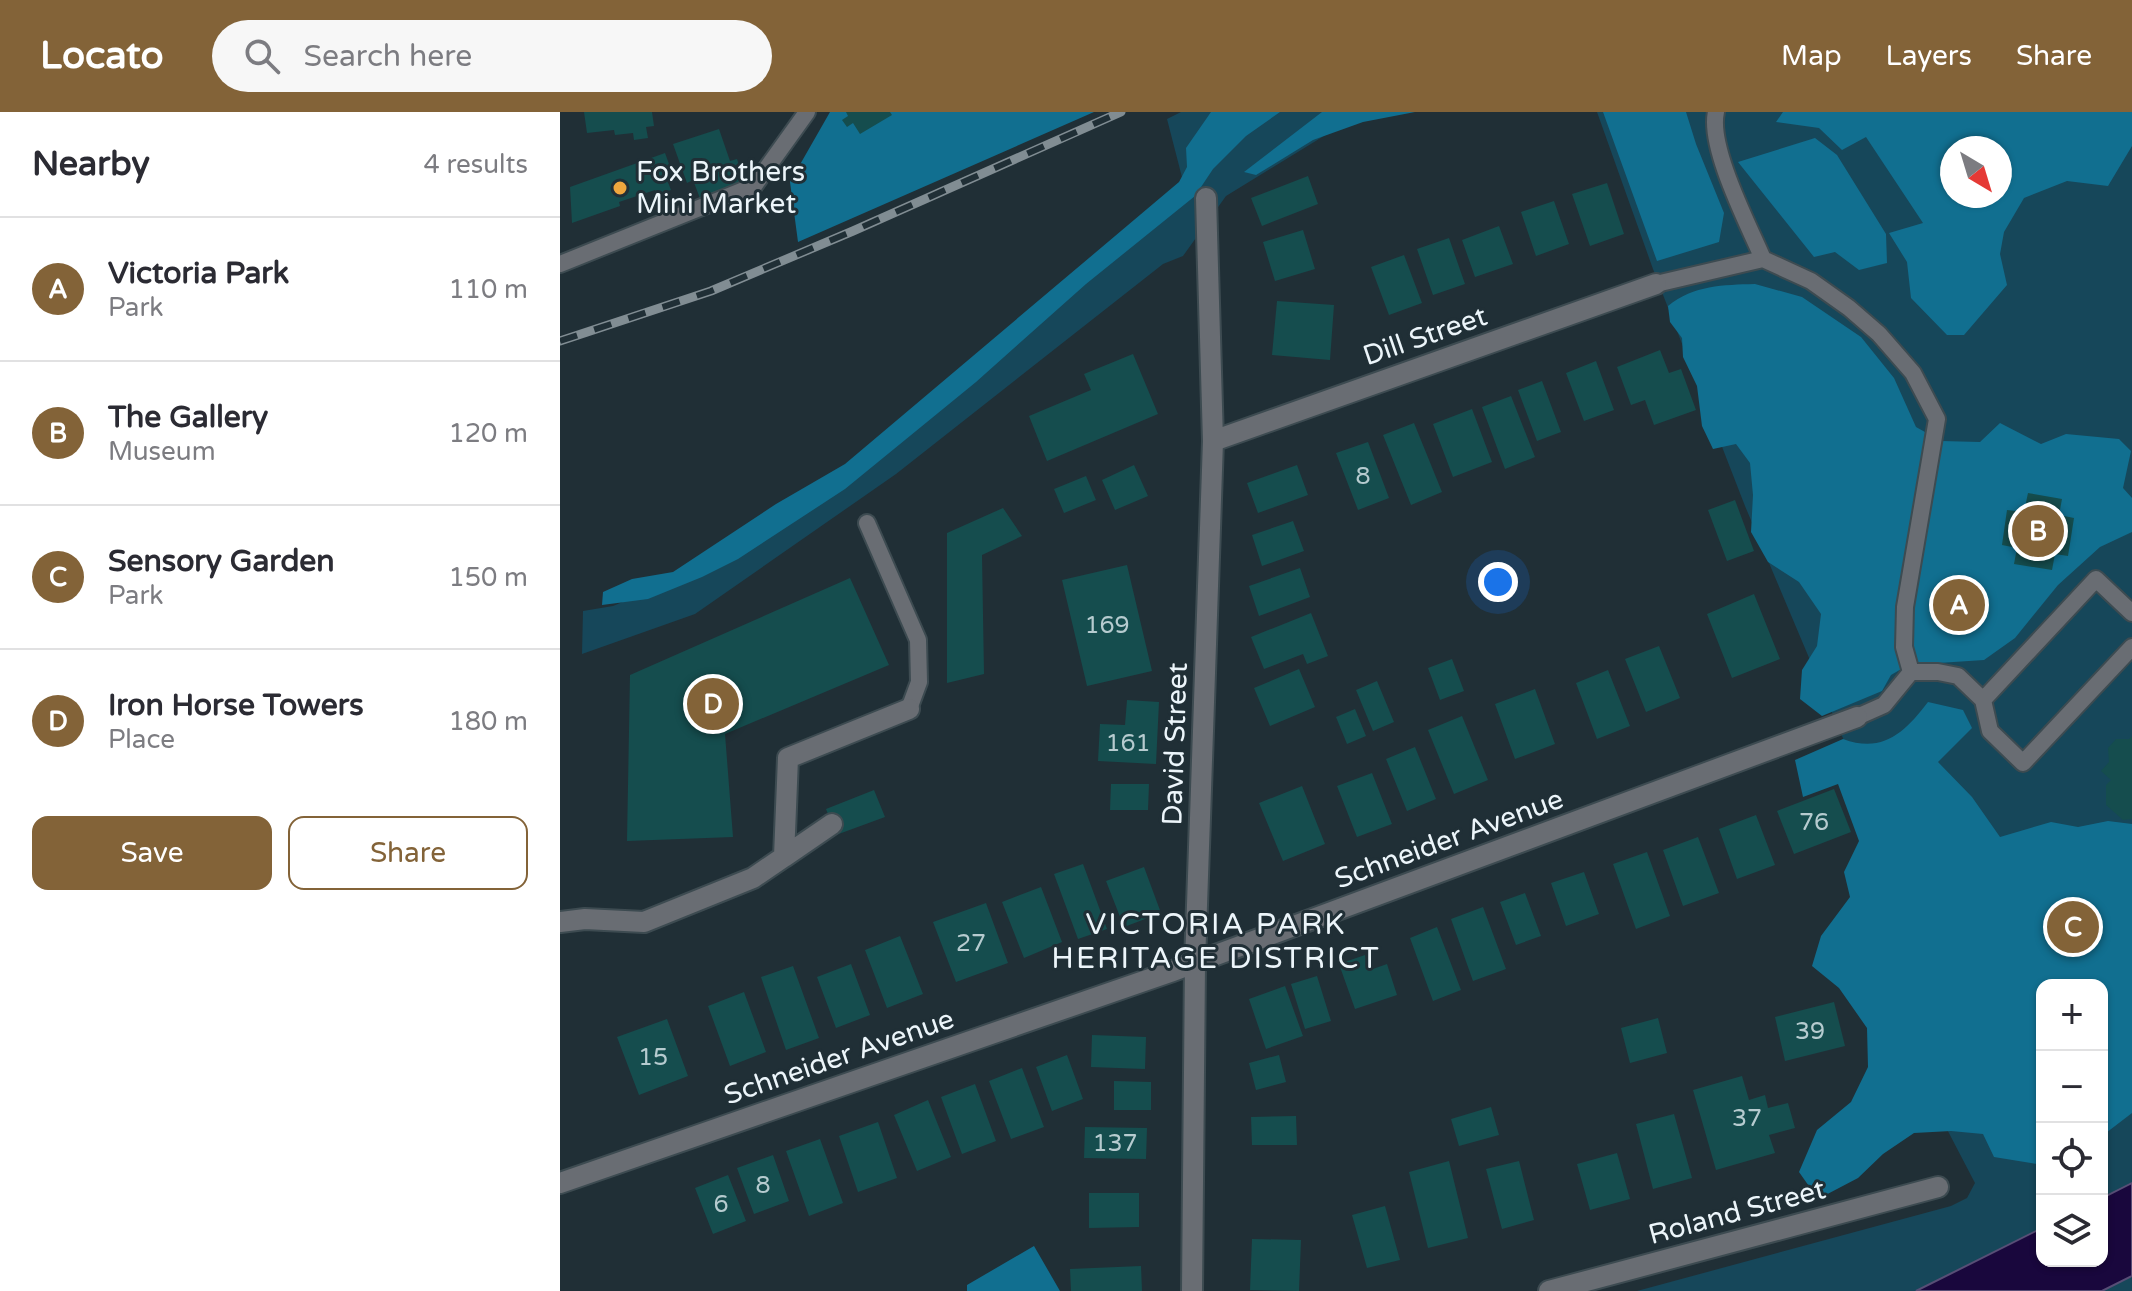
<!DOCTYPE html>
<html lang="en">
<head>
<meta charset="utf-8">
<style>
	:root { --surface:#fff; --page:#f7f7f7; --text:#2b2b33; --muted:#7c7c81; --line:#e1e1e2; --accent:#836338 }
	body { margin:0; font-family:"Varela Round",sans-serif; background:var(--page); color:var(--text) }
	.controls { position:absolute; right:24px; bottom:24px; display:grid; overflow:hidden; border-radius:16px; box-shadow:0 2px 6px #0004 }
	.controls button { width:72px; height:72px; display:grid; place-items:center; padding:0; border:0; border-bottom:2px solid var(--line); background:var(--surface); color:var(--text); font:40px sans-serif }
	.compass { position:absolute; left:1380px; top:24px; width:72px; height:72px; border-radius:50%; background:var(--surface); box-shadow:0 2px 6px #0004; rotate:142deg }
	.you { position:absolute; left:938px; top:470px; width:28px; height:28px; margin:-20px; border:6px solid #fff; border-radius:50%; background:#1a73e8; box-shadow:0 0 0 12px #1a73e833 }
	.badge { display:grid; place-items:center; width:52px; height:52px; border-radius:50%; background:var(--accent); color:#fff; font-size:26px; font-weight:700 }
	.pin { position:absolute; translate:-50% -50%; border:4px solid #fff; box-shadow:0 2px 8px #0006 }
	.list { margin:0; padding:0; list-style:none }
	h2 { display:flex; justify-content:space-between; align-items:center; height:104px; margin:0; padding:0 32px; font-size:34px }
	h2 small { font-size:26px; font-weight:400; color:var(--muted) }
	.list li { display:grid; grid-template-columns:52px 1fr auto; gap:24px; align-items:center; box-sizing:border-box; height:144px; padding:0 32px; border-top:2px solid var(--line) }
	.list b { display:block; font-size:30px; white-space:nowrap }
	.list p { margin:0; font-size:26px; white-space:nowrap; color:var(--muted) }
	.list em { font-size:26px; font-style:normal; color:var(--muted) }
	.actions { display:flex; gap:16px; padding:24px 32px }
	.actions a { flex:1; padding:18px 0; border:2px solid var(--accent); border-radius:16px; text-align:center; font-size:28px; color:var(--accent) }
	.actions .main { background:var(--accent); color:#fff }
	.icon { flex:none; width:44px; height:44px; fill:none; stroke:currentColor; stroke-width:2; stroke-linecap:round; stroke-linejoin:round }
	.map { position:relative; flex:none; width:1572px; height:1179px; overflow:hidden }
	header { display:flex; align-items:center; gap:48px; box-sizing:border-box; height:112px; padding:0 40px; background:var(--accent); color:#fff }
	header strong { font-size:38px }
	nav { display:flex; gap:44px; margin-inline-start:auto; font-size:28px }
	.search { width:560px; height:72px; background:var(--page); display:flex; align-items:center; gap:20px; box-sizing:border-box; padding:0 28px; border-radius:44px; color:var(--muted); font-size:30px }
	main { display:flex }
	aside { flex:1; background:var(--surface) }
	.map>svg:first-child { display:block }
</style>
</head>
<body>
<header>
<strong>Locato</strong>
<div class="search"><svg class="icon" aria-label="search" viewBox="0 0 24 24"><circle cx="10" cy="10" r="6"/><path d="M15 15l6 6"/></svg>Search here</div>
<nav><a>Map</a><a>Layers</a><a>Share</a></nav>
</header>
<main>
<aside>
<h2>Nearby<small>4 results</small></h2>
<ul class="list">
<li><span class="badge">A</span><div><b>Victoria Park</b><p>Park</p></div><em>110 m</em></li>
<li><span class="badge">B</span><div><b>The Gallery</b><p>Museum</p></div><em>120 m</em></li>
<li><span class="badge">C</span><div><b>Sensory Garden</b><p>Park</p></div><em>150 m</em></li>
<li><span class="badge">D</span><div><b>Iron Horse Towers</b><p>Place</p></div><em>180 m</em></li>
</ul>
<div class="actions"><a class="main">Save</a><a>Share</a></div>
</aside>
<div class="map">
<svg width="1572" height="1179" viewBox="0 0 1572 1179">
	<rect width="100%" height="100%" fill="#202f36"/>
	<path fill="#16475a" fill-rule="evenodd" d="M621,0H803L666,84L623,144L603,152L336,362L135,502L22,542L23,499L53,494L111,470L221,408L624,73L607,7Z
		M1037,0H1572V1179H1077L1391,1094L1407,1086L1415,1071L1294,839L1358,804L1185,394L1093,157ZM1392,36H1440V84H1392ZM1482,873H1542V1149H1482Z"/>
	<path fill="#116f90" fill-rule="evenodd" d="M270,0H534L238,130L230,70Z
		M651,0H720L686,24L653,57L635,84L526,172L416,270L285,377L178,447L142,465L88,487L42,493L43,480L72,467L113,460L216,392L285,352L619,70L627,55L626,36Z
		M762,0H855L803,10L753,28L696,63L684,60Z
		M1043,0H1126L1136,32L1164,101L1159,130L1097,149Z
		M1223,0H1572V34L1548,74L1507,69L1464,86L1444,120L1440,142L1447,173L1404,223H1387L1351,186L1347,150L1329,121L1363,111L1306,25L1282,38L1259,16L1216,10ZM1392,36H1440V84H1392Z
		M1255,26L1277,43L1326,122L1327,151L1299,158L1275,140L1254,145L1178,50Z
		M1195,172L1242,185L1301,225L1334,266L1356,315L1381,329L1420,330L1440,311L1481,332L1506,322L1559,327L1571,339L1563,376L1572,386V420L1540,435L1498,473L1455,526L1424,548L1348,553L1331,563L1322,579L1262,604L1240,587L1242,558L1257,534L1261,502L1239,470L1208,450L1191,420L1193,383L1190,351L1176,332L1153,337L1142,314L1137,274L1123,245L1122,226L1110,210L1108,194C1134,173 1163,173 1195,172Z
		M1368,590L1403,598L1412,616L1378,650L1412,685L1440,725L1491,710L1518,715L1548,709L1572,712V1001L1542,1024V873H1482V1050L1477,1052L1434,1045L1423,1022L1391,1019L1354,1021L1323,1042L1298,1066L1258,1087L1239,1060L1257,1018L1291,990L1308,955L1307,916L1279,876L1252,854L1261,824L1290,785L1284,760L1299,729L1278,672L1243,685L1235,648L1283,627C1323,642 1345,620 1368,590Z
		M474,1134L500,1179H407V1173Z"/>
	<path fill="#19073d" stroke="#584e76" stroke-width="2" d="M1572,1071V1164L1542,1179H1356L1482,1116V1149H1542V1086Z"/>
	<path fill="#154d4e" d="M24,0H92L94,14L86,15L88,26L74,28L73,21L55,23L54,18L27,21Z
		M286,0H330L332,3L300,22L293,11L287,15L282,8L288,4Z
		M159,17L170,49L177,47L185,71L141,89L133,68L127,71L113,32Z
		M105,41L113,63L106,65L111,78L96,83L95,78L59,90L60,94L12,111L10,75Z
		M748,64L758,92L702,114L691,86Z
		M1047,71L1064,122L1030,134L1012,82Z
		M994,89L1009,132L976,144L961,100Z
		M939,114L953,152L915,165L902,128Z
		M743,118L755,157L715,169L703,130Z
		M889,126L905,172L873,183L857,137Z
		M844,143L862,191L829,203L811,155Z
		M717,189L774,193L770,248L712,243Z
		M1100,238L1109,261L1121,257L1136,298L1094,313L1085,288L1071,293L1057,255Z
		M573,242L598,302L487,349L469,304L531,278L524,262Z
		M1036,249L1054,298L1024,309L1006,261Z
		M982,269L1001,320L977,329L958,278Z
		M951,284L975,345L945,357L922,295Z
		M912,297L932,350L893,365L873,312Z
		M854,311L882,380L851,393L823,323Z
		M808,330L829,386L798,398L776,341Z
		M574,353L588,384L555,398L542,368Z
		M737,353L748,383L698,401L687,371Z
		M526,364L536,388L504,401L494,377Z
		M1468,381L1502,387L1499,403L1514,406L1508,444L1495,442L1492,458L1454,452L1457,436L1442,433L1447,398L1464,400Z
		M1175,388L1194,439L1167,449L1148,398Z
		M443,396L462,424L422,443L424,562L387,571V421Z
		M733,409L744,439L702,454L692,423Z
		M567,453L592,559L527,574L502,468Z
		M740,456L750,485L699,504L689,474Z
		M290,466L329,553L165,622L173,725L67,729L70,563Z
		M1194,482L1220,547L1172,566L1147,502Z
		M751,501L768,544L747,552L743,542L704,557L691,525Z
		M1099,534L1120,586L1086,600L1065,547Z
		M892,547L904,579L880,588L868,556Z
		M739,557L755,595L710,614L694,576Z
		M1048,558L1070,614L1037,627L1016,571Z
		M817,569L834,610L813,619L796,578Z
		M975,577L995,632L955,647L935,592Z
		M567,588L599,590L596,652L538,649L540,612L565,613Z
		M795,597L806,624L787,632L776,605Z
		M902,604L928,668L894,682L868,618Z
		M1572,624V707L1563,708L1546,693V673L1551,668L1541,659L1549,650L1548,636L1556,627H1569Z
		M855,635L876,687L847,699L826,647Z
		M812,661L832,712L797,725L777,674Z
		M551,672H589L588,698H550Z
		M742,674L765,732L723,749L699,691Z
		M1274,677L1291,720L1234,742L1217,699Z
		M314,678L325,705L276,723L266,697Z
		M1196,703L1215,753L1177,767L1159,717Z
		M1138,725L1159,781L1123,794L1103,738Z
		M1087,740L1110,804L1076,817L1053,752Z
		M523,752L547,817L518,827L494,762Z
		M584,755L601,801L564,815L546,769Z
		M1024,760L1039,802L1006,814L991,771Z
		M481,775L502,830L464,846L442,790Z
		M965,781L981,824L956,833L940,790Z
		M426,791L448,851L396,870L373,810Z
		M923,795L946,857L913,869L891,807Z
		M877,815L901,878L873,889L850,826Z
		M340,824L363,882L327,896L305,838Z
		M805,843L810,858L827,852L837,883L795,897L779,852Z
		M291,852L310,903L276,916L257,865Z
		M233,854L259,926L226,938L201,865Z
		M757,864L771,909L745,917L731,872Z
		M725,874L743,924L706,937L689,887Z
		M184,880L206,940L170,954L148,894Z
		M1274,890L1285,934L1225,949L1215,905Z
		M1098,906L1107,941L1070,951L1061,916Z
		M107,907L128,964L79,983L57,925Z
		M532,923L586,925L585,957L531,955Z
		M507,943L523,987L492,999L476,955Z
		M719,943L726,970L696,978L689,951Z
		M462,956L484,1015L451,1027L429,969Z
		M1182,964L1189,988L1205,983L1208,996L1228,991L1235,1016L1209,1023L1215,1041L1156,1058L1133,978Z
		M554,969L591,970V998H554Z
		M415,972L436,1029L402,1042L381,985Z
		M368,988L391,1045L357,1059L334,1003Z
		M931,995L939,1023L899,1034L891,1007Z
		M1114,1002L1132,1066L1093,1077L1076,1012Z
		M736,1004L737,1033H692L691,1005Z
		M318,1010L337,1066L298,1080L279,1024Z
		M525,1015L587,1016L586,1047L524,1046Z
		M260,1027L283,1091L249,1104L226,1039Z
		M1057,1041L1070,1087L1030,1098L1017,1052Z
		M213,1043L229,1089L194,1102L177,1056Z
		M889,1049L908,1126L868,1136L849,1060Z
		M959,1049L974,1108L942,1117L926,1057Z
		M168,1063L186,1109L153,1122L135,1076Z
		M529,1081H579V1115L529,1116Z
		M825,1094L840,1148L807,1156L792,1103Z
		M692,1127L741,1128L739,1179L690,1178Z
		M581,1154L582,1179H511L510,1157Z"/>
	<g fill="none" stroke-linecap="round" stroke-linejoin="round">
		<defs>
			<path id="lane" d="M1156,0C1148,35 1188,112 1203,147
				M0,152L194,74L247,0
				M1096,172L1203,147L1251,169L1289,196L1319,222L1353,261L1377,307L1345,495L1344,535L1351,560L1324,593L1297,605
				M307,411L358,528L359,570L349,597
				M1351,560H1378L1398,564L1423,588L1430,619L1463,651L1572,535
				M1423,588L1536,467L1572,501"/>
			<path id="street" d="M653,329L1096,172
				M224,745L228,646L349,597
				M0,810L25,807L84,810L193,766L272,712L224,745
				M0,1071L610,860L1297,605
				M632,1179L635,851L653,329L646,86
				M989,1179L1378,1075"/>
		</defs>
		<use href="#lane" stroke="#3d4b51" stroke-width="20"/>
		<use href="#street" stroke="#3d4b51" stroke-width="24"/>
		<use href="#lane" stroke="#696d73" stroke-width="16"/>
		<use href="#street" stroke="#696d73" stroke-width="20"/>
		<defs>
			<path id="rail" d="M0,229L151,179L293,119L561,0"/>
		</defs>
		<use href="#rail" stroke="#818d93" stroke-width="9"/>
		<use href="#rail" stroke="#202f36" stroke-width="6" stroke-dasharray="18" stroke-linecap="butt"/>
	</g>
	<circle fill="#efa73e" stroke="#202f36" stroke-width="3" cx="60" cy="76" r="8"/>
	<g text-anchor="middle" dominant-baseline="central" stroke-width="6" stroke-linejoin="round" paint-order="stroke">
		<g font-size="24" fill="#b6cbcf">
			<text x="803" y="364">8</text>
			<text x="547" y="513">169</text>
			<text x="568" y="631">161</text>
			<text x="1254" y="710">76</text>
			<text x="411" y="831">27</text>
			<text x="1250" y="919">39</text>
			<text x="93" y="945">15</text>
			<text x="1187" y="1006">37</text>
			<text x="555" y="1031">137</text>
			<text x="203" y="1073">8</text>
			<text x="161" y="1092">6</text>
		</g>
		<g font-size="28" fill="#ecf5fa" stroke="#202f36" text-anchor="start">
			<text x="76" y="60">Fox Brothers<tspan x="76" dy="32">Mini Market</tspan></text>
		</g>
		<g font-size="28" fill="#ecf5fa" stroke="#202f36">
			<text transform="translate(865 224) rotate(-19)">Dill Street</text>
			<text transform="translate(615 632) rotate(-88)">David Street</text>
			<text transform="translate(889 727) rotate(-20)">Schneider Avenue</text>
			<text transform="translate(279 945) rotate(-19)">Schneider Avenue</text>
			<text transform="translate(1177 1100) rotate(-15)">Roland Street</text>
		</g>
		<g font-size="30" letter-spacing="2" fill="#ecf5fa" stroke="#202f36">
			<text x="656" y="812">VICTORIA PARK<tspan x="656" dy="34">HERITAGE DISTRICT</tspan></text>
		</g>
	</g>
</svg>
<div class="controls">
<button>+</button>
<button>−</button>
<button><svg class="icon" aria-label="locate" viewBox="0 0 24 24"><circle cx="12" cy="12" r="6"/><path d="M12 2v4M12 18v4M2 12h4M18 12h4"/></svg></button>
<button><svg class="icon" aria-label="layers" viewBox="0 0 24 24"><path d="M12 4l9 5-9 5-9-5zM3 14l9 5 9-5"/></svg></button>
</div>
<svg class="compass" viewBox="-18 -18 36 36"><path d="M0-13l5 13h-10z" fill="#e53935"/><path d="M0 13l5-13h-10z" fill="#7c7c81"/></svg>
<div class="you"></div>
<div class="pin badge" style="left:1399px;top:493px">A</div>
<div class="pin badge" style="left:1478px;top:419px">B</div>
<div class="pin badge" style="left:1513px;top:815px">C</div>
<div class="pin badge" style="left:153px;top:592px">D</div>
</div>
</main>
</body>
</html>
